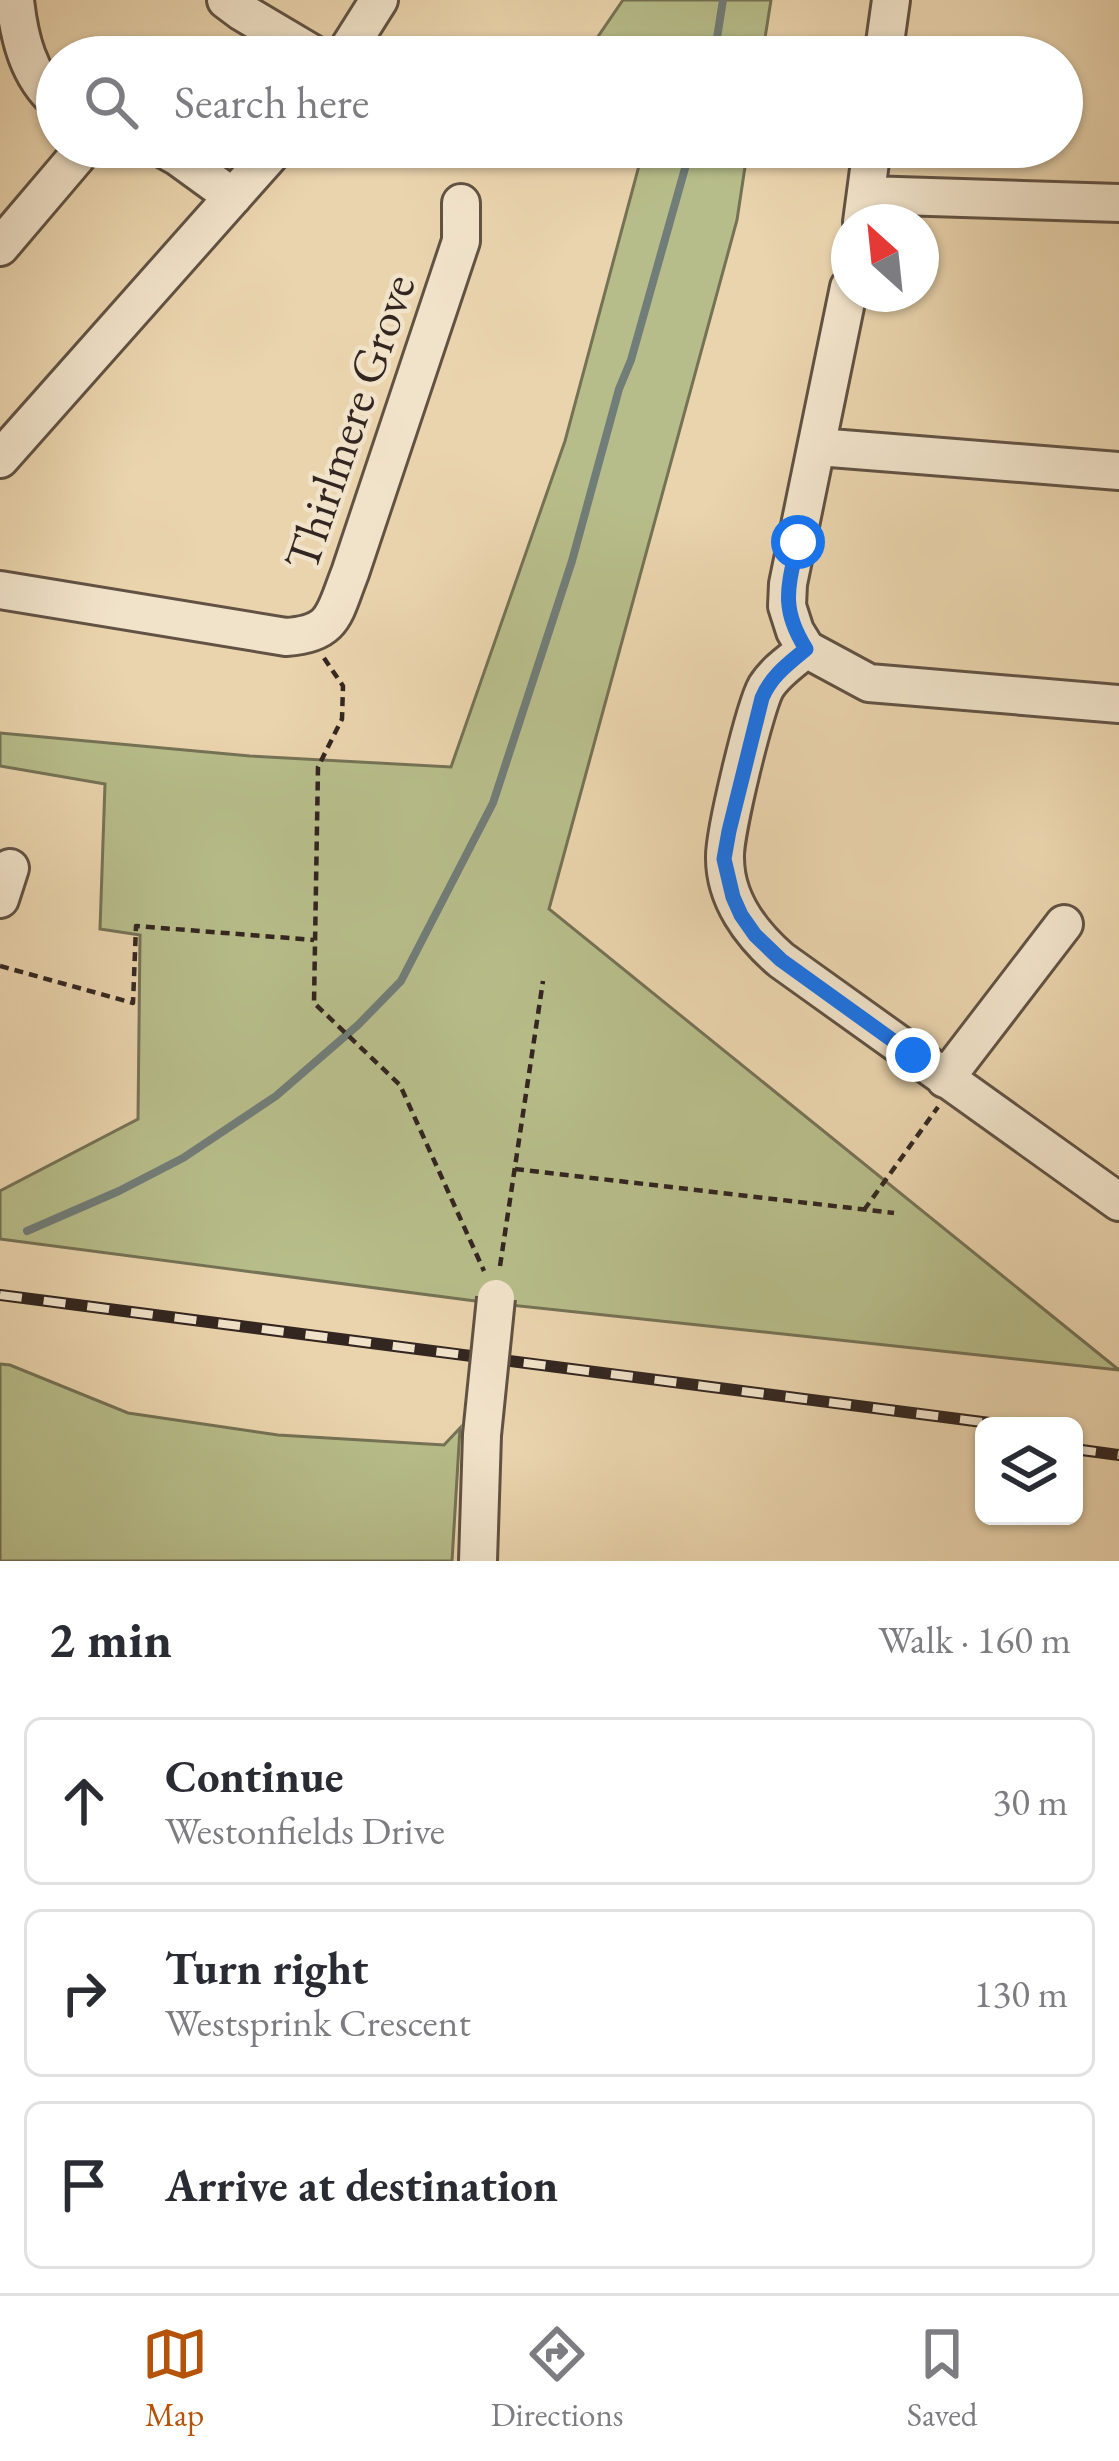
<!DOCTYPE html>
<html lang="en">
<head>
<meta charset="utf-8">
<style>
	:root { --surface:#fff; --page:#f2f2f3; --text:#2b2b33; --muted:#7c7c81; --line:#e1e1e2; --accent:#b45309 }
	body { margin:0; font-family:"EB Garamond",serif; background:var(--page); color:var(--text) }
	.controls { position:absolute; right:36px; bottom:36px; display:grid; overflow:hidden; border-radius:18px; box-shadow:0 3px 9px #0004 }
	.controls button { width:108px; height:108px; display:grid; place-items:center; padding:0; border:0; border-bottom:3px solid var(--line); background:var(--surface); color:var(--text); font:60px sans-serif }
	.compass { position:absolute; left:831px; top:204px; width:108px; height:108px; border-radius:50%; background:var(--surface); box-shadow:0 3px 9px #0004; rotate:333deg }
	.stop { position:absolute; width:36px; height:36px; margin:-27px; border:9px solid #1a73e8; border-radius:50%; background:#fff }
	.stop.end { background:#1a73e8; border-color:#fff; box-shadow:0 3px 12px #0008 }
	.list { margin:0; padding:0; list-style:none }
	h2 { display:flex; justify-content:space-between; align-items:center; height:156px; margin:0; padding:0 48px; font-size:51px }
	h2 small { font-size:39px; font-weight:400; color:var(--muted) }
	.list li { display:grid; grid-template-columns:78px 1fr auto; gap:36px; align-items:center; box-sizing:border-box; height:168px; margin:0 24px 24px; padding:0 24px; border:3px solid var(--line); border-radius:18px }
	.list b { display:block; font-size:45px; white-space:nowrap }
	.list p { margin:0; font-size:39px; white-space:nowrap; color:var(--muted) }
	.list em { font-size:39px; font-style:normal; color:var(--muted) }
	.icon { flex:none; width:66px; height:66px; fill:none; stroke:currentColor; stroke-width:2; stroke-linecap:round; stroke-linejoin:round }
	.map { position:relative; flex:none; width:1119px; height:1561px; overflow:hidden }
	.search { position:absolute; background:var(--surface); box-shadow:0 3px 9px #0004; left:36px; right:36px; top:36px; height:132px; display:flex; align-items:center; gap:30px; box-sizing:border-box; padding:0 42px; border-radius:66px; color:var(--muted); font-size:45px }
	.sheet { height:732px; background:var(--surface) }
	nav { display:flex; justify-content:space-around; align-items:center; box-sizing:border-box; height:168px; border-top:3px solid var(--line); background:var(--surface); font-size:33px; color:var(--muted) }
	nav a { display:grid; justify-items:center; gap:6px }
	nav .on { color:var(--accent) }
	.map>svg:first-child { display:block }
</style>
</head>
<body>
<div class="map">
<svg width="1119" height="1561" viewBox="0 0 1119 1561">
	<rect width="100%" height="100%" fill="#ead4ad"/>
	<filter id="stains"><feTurbulence type="fractalNoise" baseFrequency=".00167" numOctaves="4"/><feColorMatrix values="0 0 0 0 .2 0 0 0 0 .09 0 0 0 0 .02 0 0 0 .5 -.17"/></filter>
	<radialGradient id="worn" r=".72"><stop offset=".6" stop-color="#630" stop-opacity="0"/><stop offset="1" stop-color="#630" stop-opacity=".3"/></radialGradient>
	<path fill="#b7bd8a" stroke="#757255" stroke-width="3" d="M623,0H771L762,57H584Z
		M644,147H748L737,220L549,909L1119,1370L483,1302L0,1239V1191L138,1119L140,935L100,929L105,784L0,766V733L250,756L451,767L565,441Z
		M0,1364L10,1365L128,1413L278,1435L444,1445L460,1428L452,1561H0Z"/>
	<g fill="none" stroke-linecap="round" stroke-linejoin="round">
		<path stroke="#717d78" stroke-width="8" d="M714,57L723,0
			M27,1231L119,1191L183,1158L276,1096L358,1025L401,981L493,803L572,561L619,389L631,360L691,147"/>
		<defs>
			<path id="minor" d="M15,0C19,37 28,76 57,101
				M226,0L242,12L318,57
				M343,57L379,0
				M883,57L891,0
				M160,147L178,157L233,197
				M867,195L1119,203
				M862,222L872,147
				M0,247L85,147
				M849,287L788,584L787,606L795,631L806,649L869,683L1119,704
				M818,447L1119,471
				M0,459L277,147
				M0,590L286,637C335,634 334,613 350,573L461,241V203
				M806,649C792,661 776,671 766,687C755,706 724,834 725,858C725,899 751,934 781,960L1119,1202
				M0,899L10,868
				M945,1079L1064,924
				M478,1561L482,1435"/>
		</defs>
		<use href="#minor" stroke="#615243" stroke-width="42"/>
		<path stroke="#332620" stroke-width="4.5" stroke-dasharray="9 6" stroke-linecap="butt" d="M330,147C381,165 441,157 494,147
			M324,658L343,686L342,719L318,767L314,1003L400,1085L484,1271
			M0,966L133,1003L136,926L314,940
			M515,1169L894,1213
			M864,1210L938,1107
			M500,1266L543,981"/>
		<use href="#minor" stroke="#f1e3ca" stroke-width="36"/>
		<defs>
			<path id="rail" d="M0,1295L1013,1426
				M1074,1449L1119,1455"/>
		</defs>
		<use href="#rail" stroke="#332620" stroke-width="12"/>
		<use href="#rail" stroke="#f1e3ca" stroke-width="8" stroke-dasharray="22" stroke-linecap="butt"/>
		<defs>
			<path id="minor-bridge" d="M482,1435L496,1298"/>
		</defs>
		<use href="#minor-bridge" stroke="#615243" stroke-width="42" stroke-linecap="butt"/>
		<use href="#minor-bridge" stroke="#f1e3ca" stroke-width="36"/>
	</g>
	<g fill="none" stroke-linecap="round" stroke-linejoin="round">
		<path stroke="#1a73e8" stroke-width="15" d="M798,542C788,587 780,608 806,649C788,664 771,676 762,698L729,831L724,859L733,897L741,915L755,935L781,960L913,1055"/>
	</g>
	<g text-anchor="middle" dominant-baseline="central" stroke-width="9" stroke-linejoin="round" paint-order="stroke">
		<g font-size="48" fill="#332620" stroke="#f1e3ca">
			<text transform="translate(349 422) rotate(-71)">Thirlmere Grove</text>
		</g>
	</g>
	<rect width="100%" height="100%" filter="url(#stains)"/>
	<rect width="100%" height="100%" fill="url(#worn)"/>
</svg>
<div class="controls">
<button><svg class="icon" aria-label="layers" viewBox="0 0 24 24"><path d="M12 4l9 5-9 5-9-5zM3 14l9 5 9-5"/></svg></button>
</div>
<svg class="compass" viewBox="-18 -18 36 36"><path d="M0-13l5 13h-10z" fill="#e53935"/><path d="M0 13l5-13h-10z" fill="#7c7c81"/></svg>
<div class="stop" style="left:798px;top:542px"></div>
<div class="stop end" style="left:913px;top:1055px"></div>
<div class="search"><svg class="icon" aria-label="search" viewBox="0 0 24 24"><circle cx="10" cy="10" r="6"/><path d="M15 15l6 6"/></svg>Search here</div>
</div>
<section class="sheet">
<h2>2 min<small>Walk · 160 m</small></h2>
<ul class="list">
<li><svg class="icon" aria-label="ahead" viewBox="0 0 24 24"><path d="M12 20V5M6 11l6-6 6 6"/></svg><div><b>Continue</b><p>Westonfields Drive</p></div><em>30 m</em></li>
<li><svg class="icon" aria-label="right" viewBox="0 0 24 24"><path d="M7 20v-9h11M14 6l5 5-5 5"/></svg><div><b>Turn right</b><p>Westsprink Crescent</p></div><em>130 m</em></li>
<li><svg class="icon" aria-label="arrive" viewBox="0 0 24 24"><path d="M6 21V4h12l-3 4 3 4H6"/></svg><div><b>Arrive at destination</b></div></li>
</ul>
</section>
<nav>
<a class="on"><svg class="icon" aria-label="map" viewBox="0 0 24 24"><path d="M3 6l6-2 6 2 6-2v14l-6 2-6-2-6 2zM9 4v14M15 6v14"/></svg>Map</a>
<a><svg class="icon" aria-label="directions" viewBox="0 0 24 24"><path d="M12 3l9 9-9 9-9-9zM9 14v-3h6M13 9l2 2-2 2"/></svg>Directions</a>
<a><svg class="icon" aria-label="saved" viewBox="0 0 24 24"><path d="M7 4h10v16l-5-4-5 4z"/></svg>Saved</a>
</nav>
</body>
</html>
